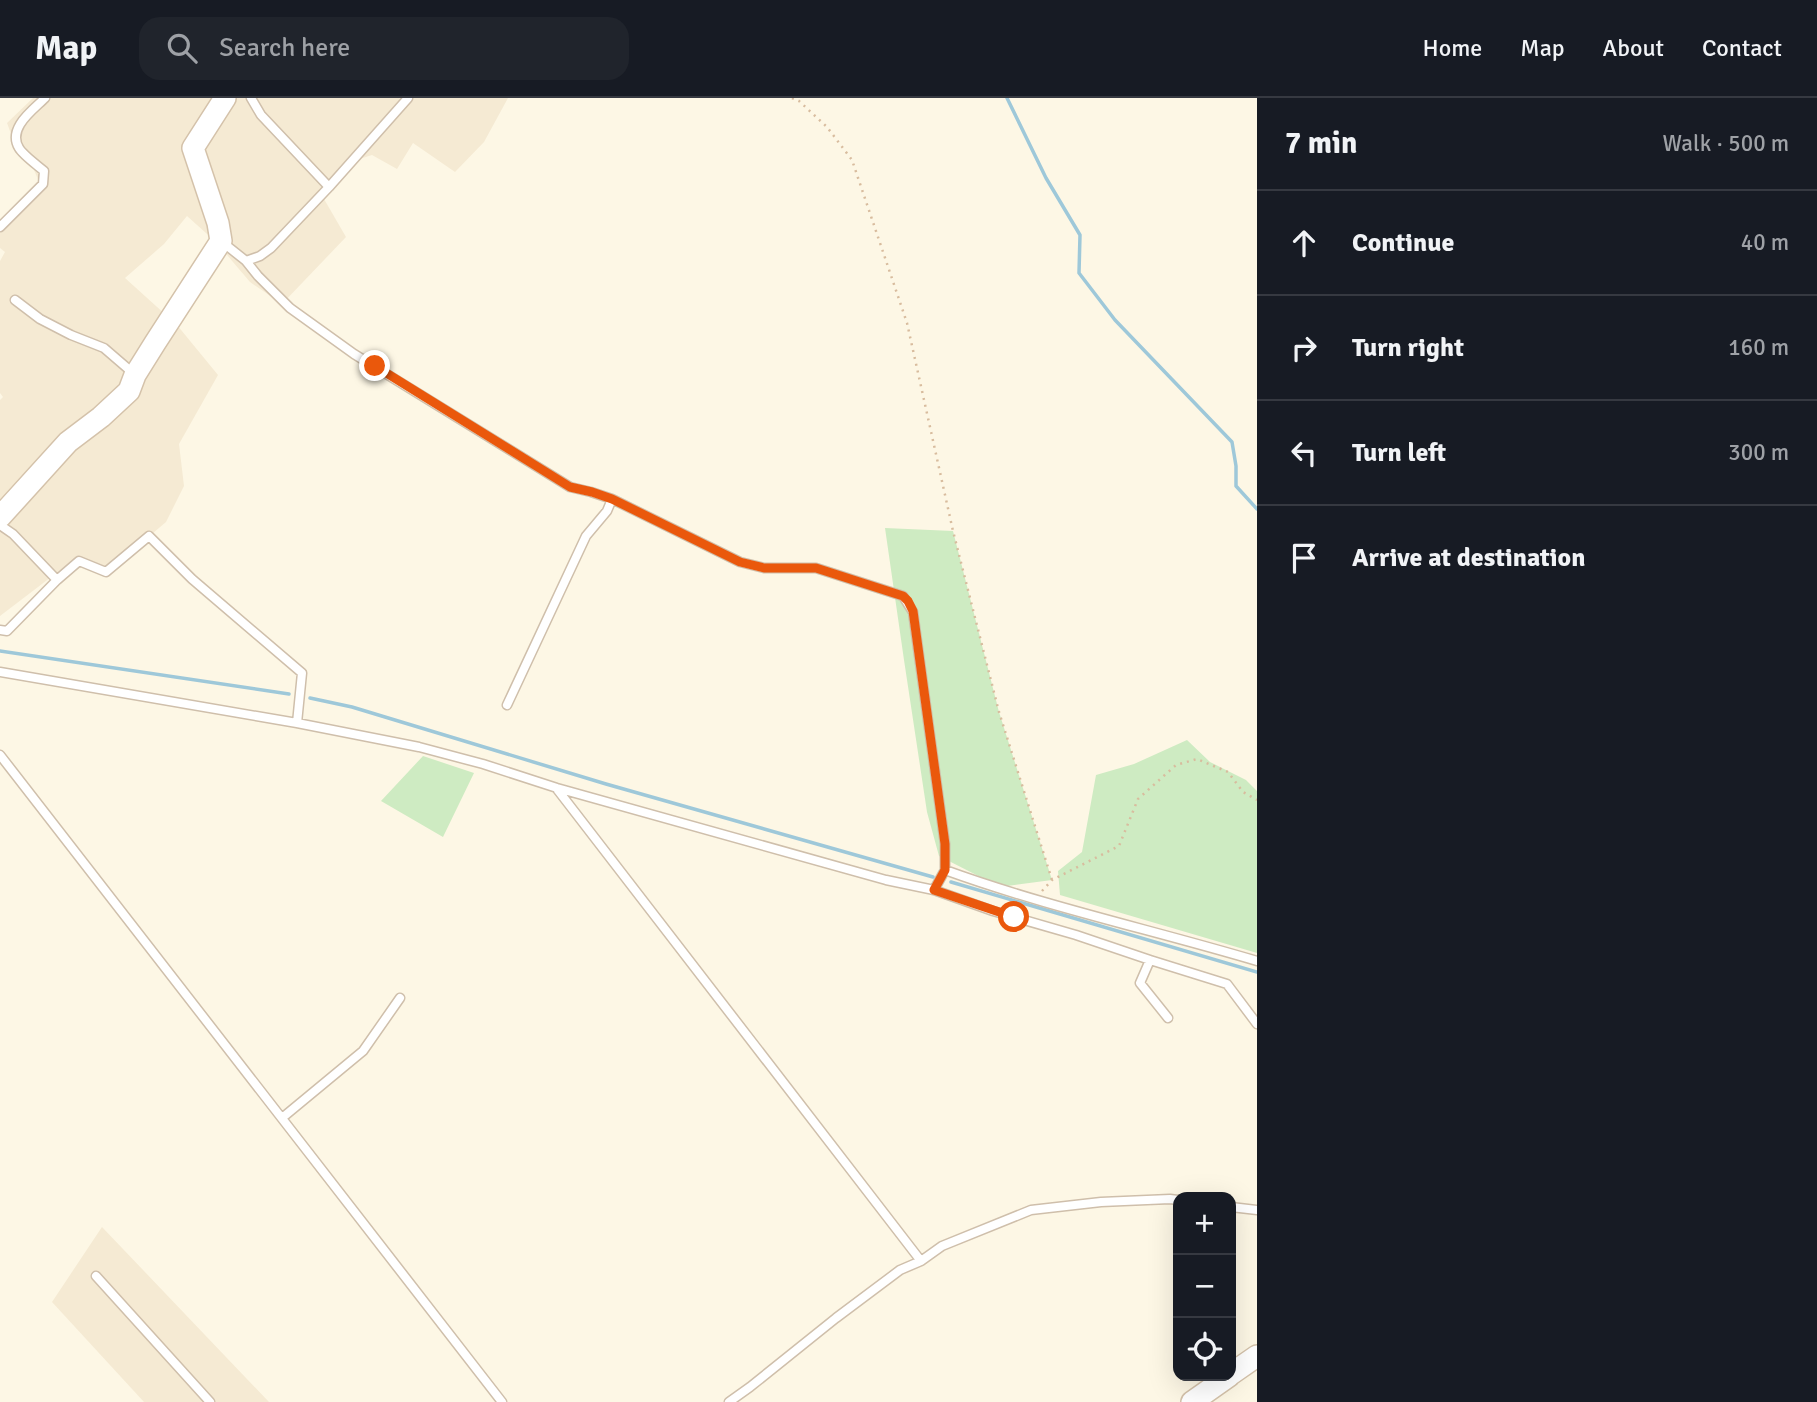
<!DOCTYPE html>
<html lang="en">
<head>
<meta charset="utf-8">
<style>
	:root { --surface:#171b24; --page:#20242c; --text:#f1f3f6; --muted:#9ea1a6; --line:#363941 }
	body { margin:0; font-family:Signika,sans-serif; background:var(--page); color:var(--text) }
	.controls { position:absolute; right:21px; bottom:21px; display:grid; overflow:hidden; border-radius:14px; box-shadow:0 7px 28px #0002 }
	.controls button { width:63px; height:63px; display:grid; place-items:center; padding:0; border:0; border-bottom:2px solid var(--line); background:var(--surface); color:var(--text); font:35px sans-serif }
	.stop { position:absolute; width:21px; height:21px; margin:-16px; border:5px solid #ea580c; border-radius:50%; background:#fff }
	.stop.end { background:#ea580c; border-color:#fff; box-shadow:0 2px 7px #0008 }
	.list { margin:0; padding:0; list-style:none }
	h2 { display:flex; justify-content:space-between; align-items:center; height:91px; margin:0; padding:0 28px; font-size:30px }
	h2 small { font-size:23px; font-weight:400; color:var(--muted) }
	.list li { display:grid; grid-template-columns:46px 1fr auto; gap:21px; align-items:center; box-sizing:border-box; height:105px; padding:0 28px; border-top:2px solid var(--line) }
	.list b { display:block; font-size:26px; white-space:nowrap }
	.list em { font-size:23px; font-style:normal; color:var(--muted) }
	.icon { flex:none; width:38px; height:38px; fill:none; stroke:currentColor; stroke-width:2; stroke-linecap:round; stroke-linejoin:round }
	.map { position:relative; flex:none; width:1257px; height:1304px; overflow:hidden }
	header { display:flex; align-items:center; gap:42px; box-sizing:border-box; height:98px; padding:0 35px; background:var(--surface); border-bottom:2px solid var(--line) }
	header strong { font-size:33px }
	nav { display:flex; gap:38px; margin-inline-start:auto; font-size:24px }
	.search { width:490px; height:63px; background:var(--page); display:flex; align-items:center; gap:18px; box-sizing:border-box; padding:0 24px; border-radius:21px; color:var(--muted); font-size:26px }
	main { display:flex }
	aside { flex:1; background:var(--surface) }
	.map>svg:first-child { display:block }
</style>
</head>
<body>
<header>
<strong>Map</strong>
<div class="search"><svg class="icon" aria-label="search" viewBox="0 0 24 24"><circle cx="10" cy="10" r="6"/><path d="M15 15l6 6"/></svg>Search here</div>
<nav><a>Home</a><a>Map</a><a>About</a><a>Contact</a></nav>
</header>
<main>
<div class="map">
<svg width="1257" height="1304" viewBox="0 0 1257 1304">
	<rect width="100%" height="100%" fill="#fdf7e5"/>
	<path fill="#f5ead3" d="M33,0H508L484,44L455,74L413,45L397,71L372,57L341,67L324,101L346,139L282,206L250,184L216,144L187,118L164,146L125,180L177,227L218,277L179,346L184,388L166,424L105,476L76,460L0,518V302L3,299L0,295V163L5,154L0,150V124L39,84L32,67L18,55L7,25Z
		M102,1129L269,1304H144L52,1204Z"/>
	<path fill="#ceebc2" d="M885,430L953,433L999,614L1052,782L1000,789L939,758L927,714L904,562Z
		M1187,642L1210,664L1246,682L1257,693V855L1060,797L1058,773L1082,754L1096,677L1134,666Z
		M423,658L474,675L443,739L381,703Z"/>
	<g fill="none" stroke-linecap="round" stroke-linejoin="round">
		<path stroke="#9ec8d9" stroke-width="3.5" d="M1007,0L1046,80L1080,137L1079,175L1115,222L1232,344L1236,368V388L1257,411
			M0,553L289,596
			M310,600L352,609L606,686L933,779
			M951,784L1257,874"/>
		<defs>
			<path id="lane" d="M251,0L261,17L329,89
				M0,129L43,86L44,73C37,67 23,57 19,50C7,30 33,12 45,0
				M221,143L246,163L260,158L271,150L329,89L408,0
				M246,163L258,178L290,210L354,256L570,389L591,394L612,401
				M15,202L40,221L71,237L104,250L133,275
				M0,427L13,436L57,482
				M0,532L7,533L57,482L79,463L106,474L149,438L192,481L302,575L297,625
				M0,574L297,625L419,649L483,666L557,690L886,782L934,792L993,813L1076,837L1150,862
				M507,607L586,438L607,413L612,401L740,464L764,470H816L903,498L913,514L945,746V772L934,792
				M0,657L502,1304
				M557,691L921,1163
				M945,772C1047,809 1153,832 1257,863
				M1168,920L1140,885L1150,862L1227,886L1257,926
				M282,1020L363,953L400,900
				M1231,1109L1257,1112
				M96,1178L210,1304
				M729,1304L750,1289L836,1220L900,1172L921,1163L942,1148L1031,1112L1101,1104L1170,1101L1178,1102"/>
			<path id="secondary" d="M0,419L68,344L101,319L129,293L135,277L155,245L221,143L218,125L193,50L225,0
				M1231,1276L1257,1258
				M1192,1304L1229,1278"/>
		</defs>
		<use href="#lane" stroke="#cfbfab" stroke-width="11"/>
		<use href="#secondary" stroke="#d4c2aa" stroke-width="24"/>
		<path stroke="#d8bc9e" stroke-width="2.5" stroke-dasharray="2 5" stroke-linecap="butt" d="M792,0L799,3L827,29L852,62L907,225L953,433L999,614L1052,782
			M1042,793L1052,782L1119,748L1138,701L1176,667L1197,661L1228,674L1243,694L1257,702"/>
		<use href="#lane" stroke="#fff" stroke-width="8"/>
		<use href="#secondary" stroke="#fff" stroke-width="21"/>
	</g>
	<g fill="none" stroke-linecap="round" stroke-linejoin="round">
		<path stroke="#ea580c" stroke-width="9" d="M375,268L570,389L592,394L612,401L740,464L764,470H816L903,498L908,503L913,513L945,746V772L934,792L1014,819"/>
	</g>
</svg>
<div class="controls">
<button>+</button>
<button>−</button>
<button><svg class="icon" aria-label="locate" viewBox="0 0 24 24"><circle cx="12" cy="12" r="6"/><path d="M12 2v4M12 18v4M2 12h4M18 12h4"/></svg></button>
</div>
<div class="stop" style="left:1014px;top:819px"></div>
<div class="stop end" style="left:375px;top:268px"></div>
</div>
<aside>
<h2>7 min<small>Walk · 500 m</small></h2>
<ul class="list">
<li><svg class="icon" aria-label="ahead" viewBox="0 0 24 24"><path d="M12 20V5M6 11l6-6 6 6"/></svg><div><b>Continue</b></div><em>40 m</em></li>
<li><svg class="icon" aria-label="right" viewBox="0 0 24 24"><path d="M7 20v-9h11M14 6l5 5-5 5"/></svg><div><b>Turn right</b></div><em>160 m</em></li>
<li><svg class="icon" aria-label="left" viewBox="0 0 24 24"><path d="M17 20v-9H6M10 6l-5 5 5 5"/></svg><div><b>Turn left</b></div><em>300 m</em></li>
<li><svg class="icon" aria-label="arrive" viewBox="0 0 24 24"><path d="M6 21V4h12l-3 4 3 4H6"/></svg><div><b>Arrive at destination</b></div></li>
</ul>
</aside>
</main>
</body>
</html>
